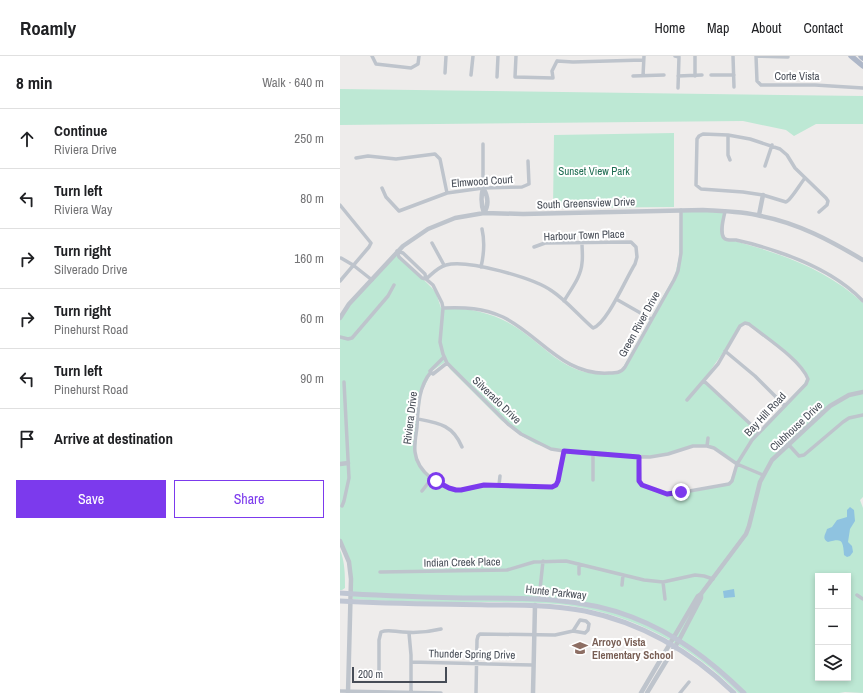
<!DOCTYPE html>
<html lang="en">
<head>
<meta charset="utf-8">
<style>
	:root { --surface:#fff; --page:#f2f2f2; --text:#202124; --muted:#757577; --line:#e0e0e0; --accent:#7c3aed }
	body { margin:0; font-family:"Archivo Narrow",sans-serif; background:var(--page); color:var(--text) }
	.controls { position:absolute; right:12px; bottom:12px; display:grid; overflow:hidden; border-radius:0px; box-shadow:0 2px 6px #0003 }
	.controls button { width:36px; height:36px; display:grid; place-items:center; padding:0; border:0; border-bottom:1px solid var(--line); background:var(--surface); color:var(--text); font:20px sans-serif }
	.scale { position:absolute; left:12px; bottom:10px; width:95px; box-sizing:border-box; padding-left:4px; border:2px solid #464c56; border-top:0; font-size:11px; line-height:14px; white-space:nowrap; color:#464c56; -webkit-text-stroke:3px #fff; paint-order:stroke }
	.stop { position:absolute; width:12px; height:12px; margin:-9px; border:3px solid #7c3aed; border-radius:50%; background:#fff }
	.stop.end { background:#7c3aed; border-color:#fff; box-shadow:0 1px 4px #0008 }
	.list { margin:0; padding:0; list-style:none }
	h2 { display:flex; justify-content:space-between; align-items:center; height:52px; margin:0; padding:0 16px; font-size:17px }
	h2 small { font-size:13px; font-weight:400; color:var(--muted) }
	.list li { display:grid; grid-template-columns:26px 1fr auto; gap:12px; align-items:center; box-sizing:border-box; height:60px; padding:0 16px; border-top:1px solid var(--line) }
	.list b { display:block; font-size:15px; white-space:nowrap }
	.list p { margin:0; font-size:13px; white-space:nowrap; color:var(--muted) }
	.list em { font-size:13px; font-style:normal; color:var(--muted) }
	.actions { display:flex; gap:8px; padding:12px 16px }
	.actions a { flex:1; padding:9px 0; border:1px solid var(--accent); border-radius:0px; text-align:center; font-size:14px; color:var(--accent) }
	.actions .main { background:var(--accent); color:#fff }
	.icon { flex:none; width:22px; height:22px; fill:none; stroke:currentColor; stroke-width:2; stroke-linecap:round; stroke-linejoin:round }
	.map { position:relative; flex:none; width:523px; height:637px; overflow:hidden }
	header { display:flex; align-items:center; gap:24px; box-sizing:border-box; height:56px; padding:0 20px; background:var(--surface); border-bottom:1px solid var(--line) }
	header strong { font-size:19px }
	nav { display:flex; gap:22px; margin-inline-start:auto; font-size:14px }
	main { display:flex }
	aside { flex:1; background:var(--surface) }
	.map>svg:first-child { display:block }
</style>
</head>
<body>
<header>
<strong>Roamly</strong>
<nav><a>Home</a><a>Map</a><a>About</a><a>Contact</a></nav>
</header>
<main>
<aside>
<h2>8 min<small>Walk · 640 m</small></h2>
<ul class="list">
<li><svg class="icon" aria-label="ahead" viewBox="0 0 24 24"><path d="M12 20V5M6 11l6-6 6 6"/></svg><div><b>Continue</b><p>Riviera Drive</p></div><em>250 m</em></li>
<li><svg class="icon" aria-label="left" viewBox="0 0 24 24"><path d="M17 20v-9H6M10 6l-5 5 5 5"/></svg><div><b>Turn left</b><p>Riviera Way</p></div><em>80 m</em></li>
<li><svg class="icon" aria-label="right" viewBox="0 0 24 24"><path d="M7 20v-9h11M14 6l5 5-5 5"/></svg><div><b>Turn right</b><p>Silverado Drive</p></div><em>160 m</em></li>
<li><svg class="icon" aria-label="right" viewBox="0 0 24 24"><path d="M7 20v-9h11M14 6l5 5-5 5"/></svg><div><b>Turn right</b><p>Pinehurst Road</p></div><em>60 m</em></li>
<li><svg class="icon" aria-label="left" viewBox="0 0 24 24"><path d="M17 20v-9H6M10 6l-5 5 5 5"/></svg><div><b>Turn left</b><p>Pinehurst Road</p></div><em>90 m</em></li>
<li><svg class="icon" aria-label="arrive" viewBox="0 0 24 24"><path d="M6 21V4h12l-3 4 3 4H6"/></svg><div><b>Arrive at destination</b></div></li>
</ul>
<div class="actions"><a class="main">Save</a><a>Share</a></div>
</aside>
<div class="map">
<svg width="523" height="637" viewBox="0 0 523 637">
	<rect width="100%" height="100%" fill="#eeeceb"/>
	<path fill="#bde8d4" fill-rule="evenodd" d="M0,33L523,40V68H476L454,80L446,74L403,65L0,69Z
		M334,77V151L213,152L214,79Z
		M340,155L383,156L384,182C435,196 483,210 523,247V441L520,444L523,452V637L505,636L499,637H398C353,591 296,560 232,550C207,546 183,547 159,546C110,546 61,547 13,543L10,514L0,486V262L7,252L56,196L92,232L96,237L101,252C131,251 159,258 183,276C204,291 223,313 250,317C260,319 271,316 281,315L335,219L339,201ZM403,268L408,269L453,303L466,320V323L464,328L418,376L363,325ZM105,306L110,313L161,364L180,379L196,388L223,396L216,426L214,429L210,431L145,429L110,434L92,424L75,403L81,338L92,315ZM361,389L375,393L397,408L390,425L386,428L326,439L300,428L299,401L326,398ZM478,520H508V622H478Z
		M0,494C5,505 5,520 5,532L2,534H0Z"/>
	<path fill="#8fc3e0" d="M510,451L514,454L515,465L510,473L508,486L512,490L513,496L510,500L507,501L504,499C503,484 502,482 488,486C481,482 486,478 487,473L492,471L497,464L507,461V454Z
		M394,533L395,541L384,542L383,535Z"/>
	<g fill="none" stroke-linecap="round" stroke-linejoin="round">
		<path stroke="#bec4cc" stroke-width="3.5" d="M32,0L36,8L71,12L78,8L79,0
			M176,0L175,21L213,22L212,15L217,5
			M335,0L339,1L338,32
			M355,0V20
			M393,0L394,31
			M416,0L417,25L421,29H475L523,32
			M416,0L448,1
			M217,5L233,6L303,4
			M105,17L106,0
			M131,19L133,0
			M371,19H394
			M293,20L324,19
			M303,20L304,0
			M338,20L362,19
			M157,21L158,0
			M388,79V99L390,104
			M143,88V132
			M16,102L28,100L56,103L95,98L100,103L107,137
			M425,110L432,89
			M465,122C460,128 451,144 446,146L423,139L403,136L361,133L356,129L357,83L359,80L363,78L388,79L410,83L440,93L447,99L455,112L486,142L488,145L487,149L479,156
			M42,132L46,141L59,155L107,137L143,132L182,131L189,128L188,105
			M0,149L31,187L29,191L0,225
			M385,155C384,162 379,176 384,182C387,185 392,184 396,184C410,187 424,191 438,196C468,206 500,221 523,245
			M92,187L104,209
			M1,202L13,209L32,224
			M141,211C144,198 145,186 142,173
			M86,223L85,218L63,197L57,195L59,201L82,222L86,223L93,229L102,247L103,252L100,286L103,298L107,307L168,368L181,378L211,393L224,395L261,399L310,401L328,398L353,390H367L374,392L397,408L423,419
			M86,223C92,218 98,211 106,209C127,203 194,222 212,235C227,245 239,260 253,272C267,268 286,222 295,208L297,201L296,191L291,186L205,187L194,191
			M276,243L311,263
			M224,245C231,233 241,221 242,207C243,201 242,194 242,187
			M103,252C125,251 143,252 163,261C200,279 223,320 269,317C276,317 281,317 285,311L334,224L338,215L341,197V154
			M0,281L8,283L12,282L48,240L54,229
			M385,295L415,320L445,350
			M104,301L90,315L93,318L107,307
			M91,316C78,331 78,353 77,371C76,379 74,388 75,396C77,415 101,435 121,434C131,433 141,429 151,429C171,428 192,432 212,431L216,429L218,425L224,395
			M364,325L419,376
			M78,363C99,367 113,369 122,391
			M448,388L459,400L464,399L503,366L509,362L523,359
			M367,390L368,382
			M253,398V424
			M299,401L300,427L302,429L327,439L389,428L392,425L397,408L412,384L466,328L468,323C461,304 425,281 409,268L405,267L400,270L378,308L347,344
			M159,429L160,420
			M82,435L92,422
			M2,450L4,445L9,422L4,326
			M40,516L167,514L194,506L226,505L304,524L323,526L355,519L364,520L373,523
			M239,518V508
			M323,526L325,543
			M282,529L283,519
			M517,539L523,543
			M199,543L203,505
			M69,577L71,599V636
			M71,606L193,609
			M39,618V584L41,576C48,573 56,576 63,576C75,577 89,576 101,573
			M0,635L101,637
			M136,637L137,584L138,580L140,578L215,579L233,575L245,577L248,574L249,568L246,565L240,564L233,575
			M340,637L349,626"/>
		<path stroke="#bec4cc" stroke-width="4.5" d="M143,132C148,140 149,149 144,157C141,149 141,140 143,132Z
			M419,159L423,139
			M0,262L9,248L63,190L88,173L115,162L144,157L183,158L363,154C382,155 402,155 421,160C458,167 491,185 523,204
			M0,408L8,407
			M0,485L9,506L11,523L8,637
			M193,637L195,549
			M301,637L358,540L361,538L406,478L409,470L420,426L432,404L490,350L509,339L523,336
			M307,637L339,584L361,542V538"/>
		<path stroke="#c0c6d3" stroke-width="5" d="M0,537C41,540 83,541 124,542C180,542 239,540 292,561C336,578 370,604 404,637
			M0,545C49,548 99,548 148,549C181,549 213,549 245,555C302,567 353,597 394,637"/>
		<path stroke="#aeb7c8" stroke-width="5.5" d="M511,0L523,10
			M521,0L523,2"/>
	</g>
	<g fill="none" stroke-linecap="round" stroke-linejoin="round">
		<path stroke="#7c3aed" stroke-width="5" d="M96,425L109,432L116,434H121L144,429L212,431L216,429L218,425L224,395L299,401V425L302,429L327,438L341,436"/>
	</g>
	<defs>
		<symbol id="school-bare" viewBox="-9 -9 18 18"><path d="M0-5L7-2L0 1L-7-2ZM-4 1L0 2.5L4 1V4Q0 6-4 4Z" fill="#8d6e63" stroke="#fff" stroke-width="2.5" paint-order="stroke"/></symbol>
	</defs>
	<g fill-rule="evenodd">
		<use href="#school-bare" x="229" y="581" width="22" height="22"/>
	</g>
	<g text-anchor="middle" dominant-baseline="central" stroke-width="4" stroke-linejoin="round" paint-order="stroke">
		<g font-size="11" fill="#464c56" stroke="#fff">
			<text x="457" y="20">Corte Vista</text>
			<text transform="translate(142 125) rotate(-4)">Elmwood Court</text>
			<text transform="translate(246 147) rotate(-2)">South Greensview Drive</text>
			<text transform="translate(244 179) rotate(-2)">Harbour Town Place</text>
			<text transform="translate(299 268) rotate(-61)">Green River Drive</text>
			<text transform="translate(157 344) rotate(44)">Silverado Drive</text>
			<text transform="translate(425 358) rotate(-47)">Bay Hill Road</text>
			<text transform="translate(70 362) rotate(-83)">Riviera Drive</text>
			<text transform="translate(456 370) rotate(-43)">Clubhouse Drive</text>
			<text transform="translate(122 506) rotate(-1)">Indian Creek Place</text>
			<text transform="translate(216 536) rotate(6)">Hunte Parkway</text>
			<text transform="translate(132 598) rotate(1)">Thunder Spring Drive</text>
		</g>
		<g font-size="11" fill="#206e53" stroke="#fff">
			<text x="254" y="115">Sunset View Park</text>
		</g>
		<g font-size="11" font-weight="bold" fill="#785e54" stroke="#fff" text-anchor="start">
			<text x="252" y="586">Arroyo Vista<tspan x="252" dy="13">Elementary School</tspan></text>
		</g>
	</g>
</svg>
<div class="controls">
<button>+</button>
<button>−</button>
<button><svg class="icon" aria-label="layers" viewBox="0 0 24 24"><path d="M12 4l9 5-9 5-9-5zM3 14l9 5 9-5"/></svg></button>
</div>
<div class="scale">200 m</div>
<div class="stop" style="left:96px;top:425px"></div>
<div class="stop end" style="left:341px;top:436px"></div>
</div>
</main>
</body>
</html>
